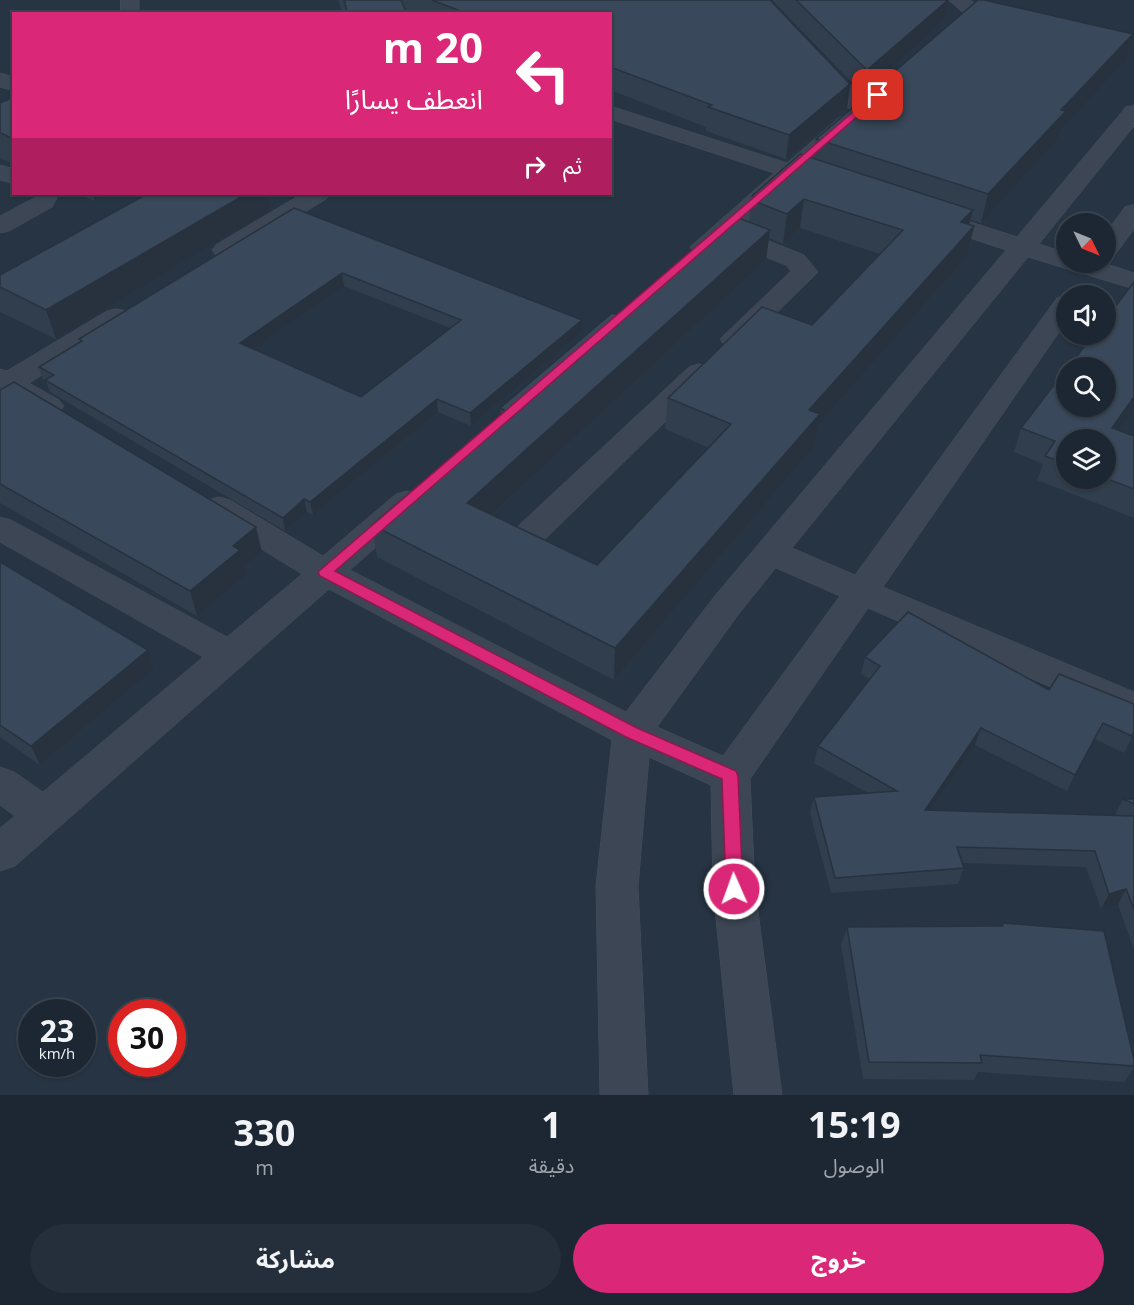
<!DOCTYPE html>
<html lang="ar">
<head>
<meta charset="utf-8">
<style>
	body { margin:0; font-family:"Open Sans","Noto Sans Arabic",sans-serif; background:#252f3b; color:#f1f3f6; direction:rtl; height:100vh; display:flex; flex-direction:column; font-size:22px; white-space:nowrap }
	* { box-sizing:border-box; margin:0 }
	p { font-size:20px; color:#a0a5ac }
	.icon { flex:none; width:33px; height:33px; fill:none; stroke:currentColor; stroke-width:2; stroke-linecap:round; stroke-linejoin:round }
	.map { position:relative; height:1095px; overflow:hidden; direction:ltr }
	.drawer { display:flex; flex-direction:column; background:#1d2733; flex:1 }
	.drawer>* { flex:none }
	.banner { position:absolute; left:12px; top:12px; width:600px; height:183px; border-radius:0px; box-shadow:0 2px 4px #0004,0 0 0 2px #3b444e; direction:rtl; background:#db2777; color:#fff; overflow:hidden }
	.needle { width:39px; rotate:133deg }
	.buttons { position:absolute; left:1056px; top:213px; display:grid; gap:12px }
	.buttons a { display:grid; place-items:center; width:60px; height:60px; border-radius:50%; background:#1d2733; box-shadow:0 2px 4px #0004,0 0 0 2px #3b444e; font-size:30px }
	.speed { position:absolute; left:18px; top:999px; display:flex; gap:12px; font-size:30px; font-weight:700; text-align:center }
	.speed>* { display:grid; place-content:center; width:78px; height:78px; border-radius:50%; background:#1d2733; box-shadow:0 2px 4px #0004,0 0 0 2px #3b444e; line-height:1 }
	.speed small { font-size:15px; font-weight:400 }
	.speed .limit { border:9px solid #d22; background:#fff; color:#111 }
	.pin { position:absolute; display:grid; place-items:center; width:51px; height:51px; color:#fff; margin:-26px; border-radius:12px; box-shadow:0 3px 9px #0006 }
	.me { position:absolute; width:66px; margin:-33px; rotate:358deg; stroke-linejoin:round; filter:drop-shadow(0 0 4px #0008) }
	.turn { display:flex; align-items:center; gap:21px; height:126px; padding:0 30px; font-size:27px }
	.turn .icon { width:78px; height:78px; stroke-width:2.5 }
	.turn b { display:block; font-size:42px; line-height:51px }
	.then { display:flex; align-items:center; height:57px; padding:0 30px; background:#0003; gap:12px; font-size:22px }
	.eta { display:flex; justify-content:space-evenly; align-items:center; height:102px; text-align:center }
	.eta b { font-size:36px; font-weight:700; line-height:42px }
	.action { display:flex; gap:12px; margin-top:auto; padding:12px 30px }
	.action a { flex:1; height:69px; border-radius:36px; background:#db2777; color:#fff; font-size:24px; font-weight:700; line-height:69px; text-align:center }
	.action a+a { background:#252f3b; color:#f1f3f6 }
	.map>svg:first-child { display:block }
</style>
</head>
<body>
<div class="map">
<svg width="1134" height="1095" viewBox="0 0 1134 1095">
	<rect width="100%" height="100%" fill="#273444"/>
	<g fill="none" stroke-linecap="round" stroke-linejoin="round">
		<g stroke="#454f5d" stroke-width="1">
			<g id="minor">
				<rect x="121" y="0" width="18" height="14"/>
				<path d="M750 0H769L870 104 873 109 870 114 862 115 854 114Z"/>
				<path d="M949 0H970L979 6 1019 16 1022 20 1019 24 1012 26 965 14Z"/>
				<path d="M0 73 14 77V91L0 87Z"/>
				<path d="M610 106 787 163 840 117 848 115 856 117 859 122 807 169 816 172 820 177 816 182 808 184 794 180 739 229 804 255 818 272 744 345 734 347 724 345 720 339 791 271 786 265 725 241C715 250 709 256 694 252L690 247 774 173 610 119Z"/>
				<path d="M1134 106V126L1039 244 1066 253V262H1101L1134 273V289L1028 257 792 548 855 575 1057 298 1066 296V322L883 587 1134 692V723L868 608 750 779 755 889 782 1095H734L713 889 711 785 649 757 638 886 648 1095H600L596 886 612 740 329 589 15 866 0 871V828L15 816 0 805V767L14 772 43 792 203 657 0 542V517L11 520 227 637 302 574 208 516 203 508 208 500 219 497 230 500 323 556 396 494 407 491 418 494 423 502 418 510 350 570 626 712 714 597 1006 250 922 222 919 217 922 212 931 210 940 212 1017 237 1126 107ZM776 568 840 596 723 756 657 727 738 615Z"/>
				<path d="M0 165 14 169V184L0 180Z"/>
				<path d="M35 194H59L52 207 9 231 0 233V216L34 198Z"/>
				<path d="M302 194H330L326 199 234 255 225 258 216 255 212 250 216 245Z"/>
				<path d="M1134 205V229L1115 255 1106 257V233L1125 207Z"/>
				<path d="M117 309 127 311 130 317 127 323 29 383 59 400 64 406 59 412C40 417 25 404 8 395L0 397V369L7 371 107 311Z"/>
				<path d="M699 364 709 367 713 373 709 379 540 544 528 547 516 544 512 536 516 528 689 367Z"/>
			</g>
		</g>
		<use href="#minor" fill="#3c4654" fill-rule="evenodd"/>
	</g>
	<g fill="#313e4d" fill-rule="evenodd">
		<path d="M338 0H770L850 84 847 108 786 159 706 131V127L610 90V14H411L406 12 407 14H343Z"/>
		<path d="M772 0H949L945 20 863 94Z"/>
		<path d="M1125 61 1061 130 1058 139 981 223 971 220 969 225 974 226 967 256 818 425 815 446 614 680 377 557 372 525 501 415 500 408 617 315 749 222 752 196 813 159 816 139ZM800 228 880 254 812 325 668 398 665 429 709 448 597 565 492 515 766 260 769 238 783 244Z"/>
		<path d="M14 97V164L0 158V103Z"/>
		<path d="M77 194H111L95 201Z"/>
		<path d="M147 194H267L270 210 56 339 0 312V275Z"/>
		<path d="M294 208 582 320V332L471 426 438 412 313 515 307 512 285 531 50 392 46 381 43 380 39 367 80 342 79 339ZM344 286 450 328 361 397 252 348Z"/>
		<path d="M1134 282V408L1118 431 1134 436V518L1037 480 1043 464 1014 452 1021 428ZM1066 440 1106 478H1066Z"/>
		<path d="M0 390 262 552 244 567 246 575 197 616 0 503Z"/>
		<path d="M0 562 148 650 154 669 40 765 0 737Z"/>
		<path d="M865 657 1134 704V733L1124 753 1095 739 1067 791 975 745 931 810 1115 815 1123 799H1134V950L1118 905 1101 909 1086 867 963 863 964 868 958 884 831 893 810 813 814 797 868 793 814 763 818 746 870 679 861 674Z"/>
		<path d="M1002 923 1134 1060V1068L1124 1082 978 1072 974 1080 863 1079 841 945 847 927H1001Z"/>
	</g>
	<g fill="#28323f">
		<path d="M948 0H949L945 20 863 94 867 70Z"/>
		<path d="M1133 34 1125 61 1061 130 1058 139 981 223 988 194 1061 110Z"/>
		<path d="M850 84 847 108 786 159 789 135Z"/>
		<path d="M93 194H111L95 201Z"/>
		<path d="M246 194H267L270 210 56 339 46 310Z"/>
		<path d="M804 199 800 228 783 244 787 214Z"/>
		<path d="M973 210 967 234 974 226 967 256 818 425 815 446 614 680 615 648 961 222Z"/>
		<path d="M770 230 766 260 470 535 467 503Z"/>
		<path d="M342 273 344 286 242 356 240 343Z"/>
		<path d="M582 320V332L471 426 470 413Z"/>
		<path d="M1134 397V408L1106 449 1112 428Z"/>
		<path d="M437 399 438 412 313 515 310 502Z"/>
		<path d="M304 499 307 512 285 531 283 518Z"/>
		<path d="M256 527 262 552 244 567 246 575 197 616 190 591 233 546Z"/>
		<path d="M148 650 154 669 40 765 31 746Z"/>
		<path d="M1103 723 1095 739 1067 791 1075 775Z"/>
		<path d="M981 728 975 745 920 826 925 810Z"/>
		<path d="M1126 889 1118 905 1101 909 1109 894Z"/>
	</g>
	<g fill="#39485a" stroke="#28323f" stroke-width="1.5" fill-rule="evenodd">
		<path d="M344 0H401L407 14H348Z"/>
		<path d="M432 0H770L850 84 789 135 708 107 712 105 610 67V14H468Z"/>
		<path d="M796 0H948L867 70Z"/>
		<path d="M978 0H984L1133 34 1061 110 1066 111 988 194 816 139Z"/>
		<path d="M14 97V139L0 133V103Z"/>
		<path d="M800 154 973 210 961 222 974 226 809 410 820 414 615 648 372 525 506 411 500 408 612 313 617 315 733 216 770 230 467 503 597 565 731 424 668 398 762 307 812 325 903 230 804 199 787 214 751 200 755 197 752 196Z"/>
		<path d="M147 194H246L46 310 0 287V275Z"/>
		<path d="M294 208 582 320 470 413 437 399 310 502 304 499 283 518 45 380 54 375 39 367 82 341 79 339ZM342 273 461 320 361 397 240 343Z"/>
		<path d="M1134 282V397L1112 428 1134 436V489L1105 478 1106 440H1066V464L1045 456 1055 441 1021 428 1066 369V406H1106V368H1068L1094 334H1106V319Z"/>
		<path d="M14 382 256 527 233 546 240 550 190 591 0 484V390Z"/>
		<path d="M0 562 148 650 31 746 0 725Z"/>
		<path d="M908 612 1049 690 1059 674 1134 704V732L1132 736 1103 723 1075 775 981 728 925 810 1134 816V909L1126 889 1109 894 1095 851 957 847 964 868 835 878 814 797 897 791 818 746 880 666 865 657Z"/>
		<path d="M1123 799H1134V804Z"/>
		<path d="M1002 923 1104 931 1134 1060V1066L980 1055 982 1063 869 1062 847 927 1003 926Z"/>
	</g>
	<path fill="#db2777" stroke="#8e194d" stroke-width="1.5" d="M875 93 882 95 335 571 637 728 736 771 738 776 743 889 740 894 734 896 728 894 726 889 722 779 626 737 320 576 318 572Z"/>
</svg>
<div class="buttons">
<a><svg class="needle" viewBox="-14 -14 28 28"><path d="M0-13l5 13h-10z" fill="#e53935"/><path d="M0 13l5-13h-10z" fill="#a0a5ac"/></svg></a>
<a><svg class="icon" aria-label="sound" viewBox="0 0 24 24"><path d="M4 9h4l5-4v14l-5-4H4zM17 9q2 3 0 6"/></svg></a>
<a><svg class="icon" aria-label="search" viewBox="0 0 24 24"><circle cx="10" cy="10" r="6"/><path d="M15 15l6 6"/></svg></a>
<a><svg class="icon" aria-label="layers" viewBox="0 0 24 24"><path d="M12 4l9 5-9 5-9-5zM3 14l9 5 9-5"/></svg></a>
</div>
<div class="speed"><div>23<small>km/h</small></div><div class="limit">30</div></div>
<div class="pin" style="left:878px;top:95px;background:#d93025"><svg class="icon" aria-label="arrive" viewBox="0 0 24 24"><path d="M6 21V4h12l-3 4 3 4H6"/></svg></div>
<svg class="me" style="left:734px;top:889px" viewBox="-20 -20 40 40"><circle r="17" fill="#db2777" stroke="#fff" stroke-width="3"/><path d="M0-11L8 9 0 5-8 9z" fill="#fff"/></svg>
<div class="banner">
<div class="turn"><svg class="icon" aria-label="left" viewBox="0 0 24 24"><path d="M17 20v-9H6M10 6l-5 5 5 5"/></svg><div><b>20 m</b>انعطف يسارًا</div></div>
<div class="then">ثم<svg class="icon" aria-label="right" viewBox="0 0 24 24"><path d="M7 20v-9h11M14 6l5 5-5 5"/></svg></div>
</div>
</div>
<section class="drawer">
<div class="eta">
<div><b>15:19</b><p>الوصول</p></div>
<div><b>1</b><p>دقيقة</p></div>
<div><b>330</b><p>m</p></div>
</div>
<div class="action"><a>خروج</a><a>مشاركة</a></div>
</section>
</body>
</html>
